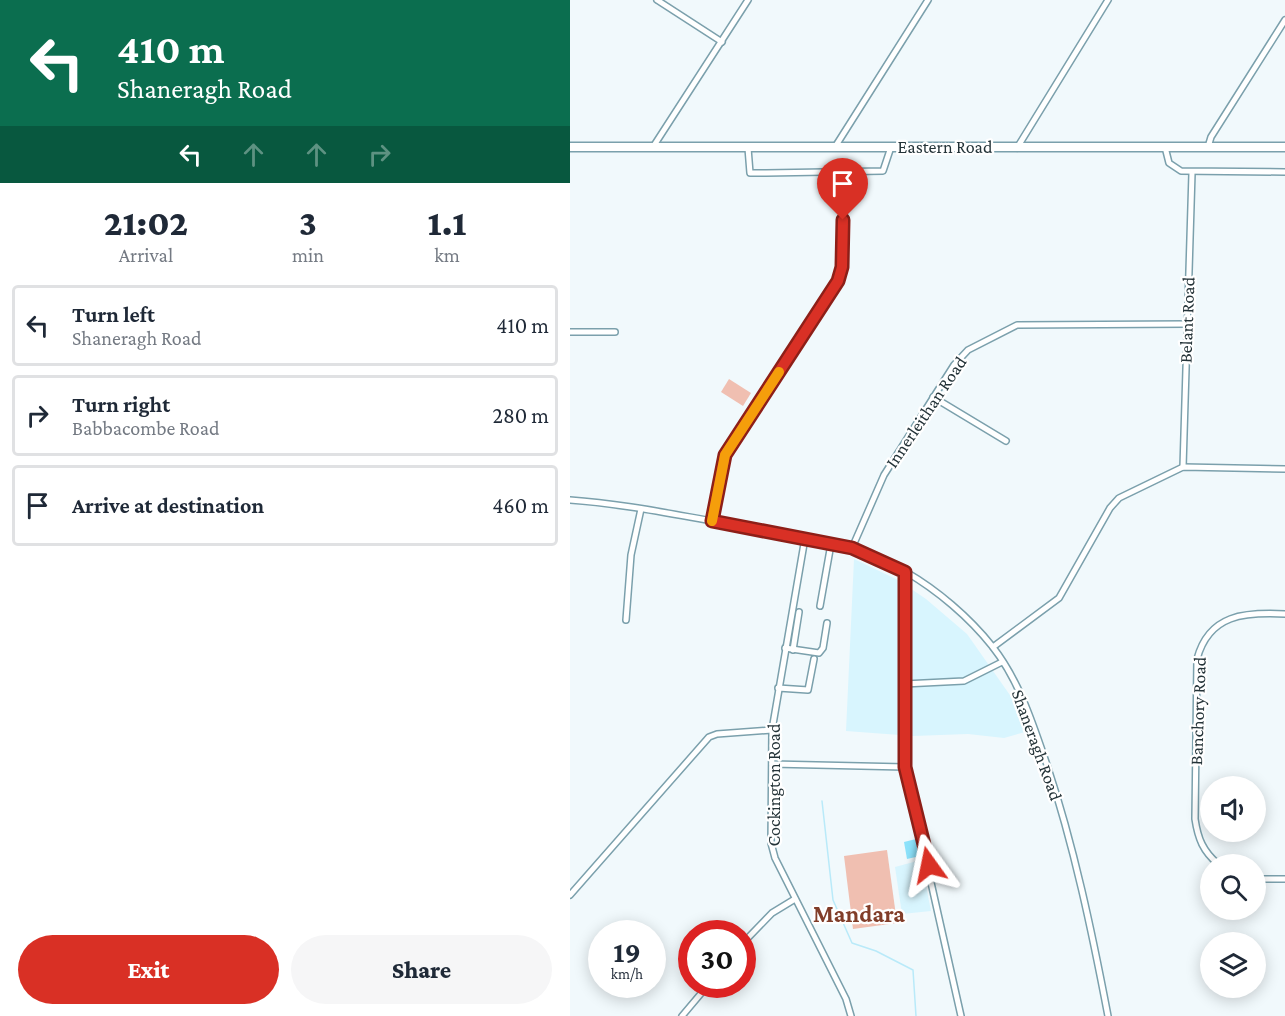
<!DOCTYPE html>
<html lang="en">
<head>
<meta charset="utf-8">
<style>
	body { margin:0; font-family:"Crimson Pro",serif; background:#f6f6f7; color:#1f2937; height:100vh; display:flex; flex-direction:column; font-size:22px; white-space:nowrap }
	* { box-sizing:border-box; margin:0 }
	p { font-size:20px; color:#747a83 }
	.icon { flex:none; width:33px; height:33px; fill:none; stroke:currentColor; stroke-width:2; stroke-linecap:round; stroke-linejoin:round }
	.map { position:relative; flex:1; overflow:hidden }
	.side { display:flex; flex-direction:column; background:#fff; width:570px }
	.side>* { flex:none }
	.top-card { background:#0b6e4f; color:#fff; overflow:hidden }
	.tools { position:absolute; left:630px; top:776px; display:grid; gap:12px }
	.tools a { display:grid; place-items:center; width:66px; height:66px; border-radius:50%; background:#fff; box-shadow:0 3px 15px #0003; font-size:30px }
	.speed { position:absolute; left:18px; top:920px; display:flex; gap:12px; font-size:30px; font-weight:700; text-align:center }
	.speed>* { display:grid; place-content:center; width:78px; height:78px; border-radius:50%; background:#fff; box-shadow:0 3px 15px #0003; line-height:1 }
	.speed small { font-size:15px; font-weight:400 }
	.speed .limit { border:9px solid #d22; background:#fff; color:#111 }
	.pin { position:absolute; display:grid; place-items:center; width:51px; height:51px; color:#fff; margin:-62px -26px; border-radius:50% 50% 50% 0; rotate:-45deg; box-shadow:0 0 6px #0007 }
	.pin .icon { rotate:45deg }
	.me { position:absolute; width:66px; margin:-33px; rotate:348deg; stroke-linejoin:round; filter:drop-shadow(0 0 4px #0008) }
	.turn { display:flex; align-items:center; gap:21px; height:126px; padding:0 18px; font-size:27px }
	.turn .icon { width:78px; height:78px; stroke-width:2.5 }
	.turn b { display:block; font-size:42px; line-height:51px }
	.lanes { display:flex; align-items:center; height:57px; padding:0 18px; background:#0003; justify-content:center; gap:30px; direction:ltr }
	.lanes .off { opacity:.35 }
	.eta { display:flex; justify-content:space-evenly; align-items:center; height:102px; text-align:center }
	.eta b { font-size:36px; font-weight:800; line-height:42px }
	.primary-button { display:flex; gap:12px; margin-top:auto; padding:12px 18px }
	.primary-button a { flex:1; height:69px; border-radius:36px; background:#d93025; color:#fff; font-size:24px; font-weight:800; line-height:69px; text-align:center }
	.primary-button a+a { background:#f6f6f7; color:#1f2937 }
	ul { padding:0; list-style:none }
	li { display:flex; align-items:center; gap:18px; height:81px; margin:0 12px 9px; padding:0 6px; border:3px solid #e0e1e3; border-radius:6px }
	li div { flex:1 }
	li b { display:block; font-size:22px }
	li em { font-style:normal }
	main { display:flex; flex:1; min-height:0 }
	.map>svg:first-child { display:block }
</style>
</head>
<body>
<main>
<section class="side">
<div class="top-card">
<div class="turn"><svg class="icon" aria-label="left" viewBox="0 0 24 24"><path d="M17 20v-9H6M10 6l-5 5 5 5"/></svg><div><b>410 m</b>Shaneragh Road</div></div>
<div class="lanes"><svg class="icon" aria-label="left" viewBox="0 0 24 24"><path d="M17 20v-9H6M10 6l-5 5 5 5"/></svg><svg class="icon off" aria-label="ahead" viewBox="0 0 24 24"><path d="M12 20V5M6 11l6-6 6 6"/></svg><svg class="icon off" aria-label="ahead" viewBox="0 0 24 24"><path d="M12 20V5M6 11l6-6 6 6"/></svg><svg class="icon off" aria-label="right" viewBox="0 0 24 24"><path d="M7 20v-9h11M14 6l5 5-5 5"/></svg></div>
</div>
<div class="eta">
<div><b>21:02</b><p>Arrival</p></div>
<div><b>3</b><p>min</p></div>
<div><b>1.1</b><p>km</p></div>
</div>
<ul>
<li><svg class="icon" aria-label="left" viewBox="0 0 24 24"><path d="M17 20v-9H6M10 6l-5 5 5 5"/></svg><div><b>Turn left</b><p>Shaneragh Road</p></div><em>410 m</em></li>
<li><svg class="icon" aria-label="right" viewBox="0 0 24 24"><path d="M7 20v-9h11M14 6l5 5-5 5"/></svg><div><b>Turn right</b><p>Babbacombe Road</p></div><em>280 m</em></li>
<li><svg class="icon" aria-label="arrive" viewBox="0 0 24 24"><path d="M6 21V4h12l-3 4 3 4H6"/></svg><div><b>Arrive at destination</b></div><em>460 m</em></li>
</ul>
<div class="primary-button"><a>Exit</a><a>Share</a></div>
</section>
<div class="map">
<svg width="715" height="1016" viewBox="0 0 715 1016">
	<rect width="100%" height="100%" fill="#f1f9fc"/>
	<g fill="#d8f5fe">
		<path d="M284 559 328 580 356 599 397 634 442 698 455 732 434 738 398 734 343 736 276 731Z"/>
		<path d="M351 860 361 911 332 914 325 867Z"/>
	</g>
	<g fill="#f0bfb1">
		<path d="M159 379 181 393 173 406 151 392Z"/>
		<path d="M317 850 327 923 283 929 274 856Z"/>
	</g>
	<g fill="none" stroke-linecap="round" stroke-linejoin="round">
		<path stroke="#b9eaf9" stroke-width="1.5" d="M252 801 263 900 282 943 306 951 343 970 346 1016"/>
	</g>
	<path fill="#8ce2fb" d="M346 839 350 856 337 859 334 842Z"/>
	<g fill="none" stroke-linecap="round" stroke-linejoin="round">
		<g stroke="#7ba0ac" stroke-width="8">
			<g id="street">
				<path d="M87 0 152 42"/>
				<path d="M83 147 178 0"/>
				<path d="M265 147 358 0"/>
				<path d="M595 147 599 163 611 171 715 172"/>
				<path d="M638 147 641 137 715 20"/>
				<path d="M178 148 180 173H196L313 171 321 147"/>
				<path d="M447 148 538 0"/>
				<path d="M0 332H45"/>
				<path d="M363 397 436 441"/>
				<path d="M613 467 622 173"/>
				<path d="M0 500C56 504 111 516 166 525 224 536 284 543 336 572 367 590 399 617 422 646 449 680 463 724 477 765 504 846 522 932 538 1016"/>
				<path d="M142 521 155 455 268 281 272 267 275 172"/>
				<path d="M235 538 202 730 201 843 205 858 276 999 281 1016"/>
				<path d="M282 548 314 475 384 365 398 350 447 325 617 324"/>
				<path d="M335 572V767L391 1016"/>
				<path d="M250 606 261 544"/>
				<path d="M56 620 61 555 71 509"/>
				<path d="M423 647 489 598 540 508 549 498 613 467 715 469"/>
				<path d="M215 648 249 653 253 648 257 623"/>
				<path d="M223 650 229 612"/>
				<path d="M334 684 394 681 432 662"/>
				<path d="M208 688 238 690 244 659"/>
				<path d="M202 764 335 767"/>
				<path d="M648 864C633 851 628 839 625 819L627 659C639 614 675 612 715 614"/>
				<path d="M686 879H715"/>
				<path d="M0 895 139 737 147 734 202 730"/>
				<path d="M172 944 202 913 225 899"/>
				<path d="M112 1016 139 984"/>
			</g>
		</g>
		<g stroke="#7ba0ac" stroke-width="11">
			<path id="primary" d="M0 147H715"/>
		</g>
		<use href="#street" stroke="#fff" stroke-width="5"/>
		<use href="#primary" stroke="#fff" stroke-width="8"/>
	</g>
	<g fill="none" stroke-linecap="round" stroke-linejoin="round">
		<g stroke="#8d1f18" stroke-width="15">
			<path id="route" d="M273 220 272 267 268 281 155 455 142 521 282 548 335 572V767L359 865"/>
		</g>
		<use href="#route" stroke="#d93025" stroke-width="10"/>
		<path stroke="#f59e0b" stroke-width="10" d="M142 521 155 455 209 372"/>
	</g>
	<g text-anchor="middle" stroke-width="4.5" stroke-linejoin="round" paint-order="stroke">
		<g font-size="18" fill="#243338" stroke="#fff">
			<text x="375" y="153">Eastern Road</text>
			<text transform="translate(617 320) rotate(-88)" y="6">Belant Road</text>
			<text transform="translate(356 412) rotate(-56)" y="6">Innerleithan Road</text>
			<text transform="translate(628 711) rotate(-88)" y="6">Banchory Road</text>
			<text transform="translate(467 745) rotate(70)" y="6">Shaneragh Road</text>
			<text transform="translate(204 785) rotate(-90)" y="6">Cockington Road</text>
		</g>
		<g font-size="24" font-weight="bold" fill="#813d29" stroke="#fff">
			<text x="289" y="922">Mandara</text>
		</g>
	</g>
</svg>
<div class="tools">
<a><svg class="icon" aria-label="sound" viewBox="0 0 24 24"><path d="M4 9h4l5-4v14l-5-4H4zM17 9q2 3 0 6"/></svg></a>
<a><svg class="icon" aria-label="search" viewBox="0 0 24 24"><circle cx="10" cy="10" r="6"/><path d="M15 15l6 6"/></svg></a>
<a><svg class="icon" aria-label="layers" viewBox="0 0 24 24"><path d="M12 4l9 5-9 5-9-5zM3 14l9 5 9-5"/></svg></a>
</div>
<div class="speed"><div>19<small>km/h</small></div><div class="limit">30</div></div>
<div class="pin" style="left:273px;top:220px;background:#d93025"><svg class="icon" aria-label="arrive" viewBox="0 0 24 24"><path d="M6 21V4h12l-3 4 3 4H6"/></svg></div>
<svg class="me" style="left:359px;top:865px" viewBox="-20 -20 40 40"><path d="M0-17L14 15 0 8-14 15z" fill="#d93025" stroke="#fff" stroke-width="4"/></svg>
</div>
</main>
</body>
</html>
